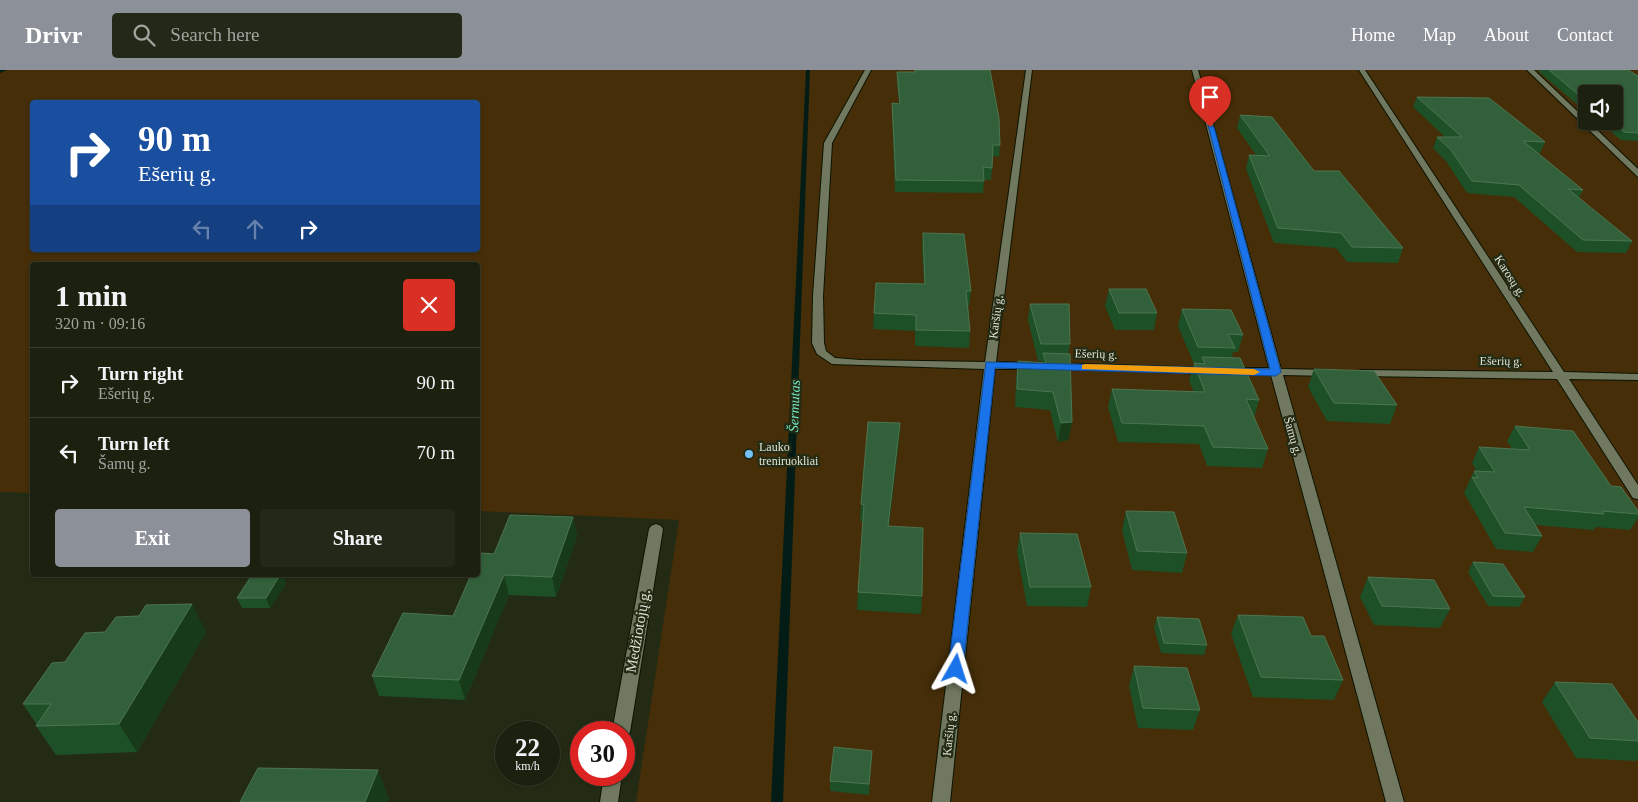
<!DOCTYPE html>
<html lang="en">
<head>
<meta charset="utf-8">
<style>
	body { margin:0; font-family:"Times New Roman",serif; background:#242818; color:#f1f3f6; height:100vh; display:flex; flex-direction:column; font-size:19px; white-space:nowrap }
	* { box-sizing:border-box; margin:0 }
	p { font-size:16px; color:#a0a39e }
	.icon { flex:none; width:28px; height:28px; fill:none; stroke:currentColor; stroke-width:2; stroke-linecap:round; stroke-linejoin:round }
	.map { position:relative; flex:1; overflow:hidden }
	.details { position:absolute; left:30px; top:192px; width:450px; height:315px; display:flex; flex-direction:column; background:#1b200f; border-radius:5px; box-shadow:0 1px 4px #0004,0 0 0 1px #393e2f }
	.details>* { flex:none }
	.hud { position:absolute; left:30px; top:30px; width:450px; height:152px; border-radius:5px; box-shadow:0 1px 4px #0004,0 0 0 1px #393e2f; background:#1a4fa0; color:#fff; overflow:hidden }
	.controls { position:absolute; left:1578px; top:15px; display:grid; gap:10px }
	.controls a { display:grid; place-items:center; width:45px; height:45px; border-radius:5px; background:#1b200f; box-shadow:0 1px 4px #0004,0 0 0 1px #393e2f; font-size:25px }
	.speed { position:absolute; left:495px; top:651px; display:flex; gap:10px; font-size:25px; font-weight:700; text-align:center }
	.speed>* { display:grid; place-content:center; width:65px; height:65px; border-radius:50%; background:#1b200f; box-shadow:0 1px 4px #0004,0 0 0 1px #393e2f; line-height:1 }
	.speed small { font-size:12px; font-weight:400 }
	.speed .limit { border:8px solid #d22; background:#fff; color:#111 }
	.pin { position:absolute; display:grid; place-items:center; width:42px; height:42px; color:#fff; margin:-51px -21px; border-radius:50% 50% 50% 0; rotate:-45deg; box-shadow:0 0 5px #0007 }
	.pin .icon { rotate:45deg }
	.me { position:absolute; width:55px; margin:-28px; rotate:6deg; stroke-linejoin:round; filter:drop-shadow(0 0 4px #0008) }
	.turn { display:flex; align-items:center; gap:18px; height:105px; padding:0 25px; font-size:22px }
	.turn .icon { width:65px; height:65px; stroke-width:2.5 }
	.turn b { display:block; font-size:35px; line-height:42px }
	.lanes { display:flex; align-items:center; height:48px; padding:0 25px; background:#0003; justify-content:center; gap:25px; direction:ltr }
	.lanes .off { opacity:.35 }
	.round { display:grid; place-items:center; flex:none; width:52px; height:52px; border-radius:5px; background:#242818 }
	.head { display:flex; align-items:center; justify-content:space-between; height:85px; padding:0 25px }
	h1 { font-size:30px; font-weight:600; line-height:38px }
	.button { display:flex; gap:10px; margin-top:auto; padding:10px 25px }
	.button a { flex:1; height:58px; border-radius:5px; background:#8c9099; color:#fff; font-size:20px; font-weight:600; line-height:58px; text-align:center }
	.button a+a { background:#242818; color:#f1f3f6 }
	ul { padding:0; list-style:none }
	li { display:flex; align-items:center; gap:15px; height:70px; padding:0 25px; border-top:1px solid #393e2f }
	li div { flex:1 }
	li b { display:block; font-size:19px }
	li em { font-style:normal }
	header { display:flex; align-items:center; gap:30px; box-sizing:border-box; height:70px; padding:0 25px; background:#8c9099; color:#fff }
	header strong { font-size:24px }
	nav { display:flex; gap:28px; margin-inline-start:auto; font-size:18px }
	.search { width:350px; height:45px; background:#242818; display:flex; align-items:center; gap:12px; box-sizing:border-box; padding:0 18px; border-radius:5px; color:#a0a39e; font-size:19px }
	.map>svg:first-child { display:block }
</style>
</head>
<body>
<header>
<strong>Drivr</strong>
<div class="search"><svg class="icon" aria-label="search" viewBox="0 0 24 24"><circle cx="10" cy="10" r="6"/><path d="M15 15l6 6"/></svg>Search here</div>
<nav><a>Home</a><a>Map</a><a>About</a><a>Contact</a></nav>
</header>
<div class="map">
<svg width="1638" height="732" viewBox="0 0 1638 732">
	<rect width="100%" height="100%" fill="#242b14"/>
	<path fill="#452e08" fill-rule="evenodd" d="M0 0H1638V732H636L679 450 478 441V195H32V423L0 422ZM1586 24H1614V51H1586ZM32 32H478V180H32Z"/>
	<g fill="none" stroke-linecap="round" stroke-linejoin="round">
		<g fill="#031d16" fill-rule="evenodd">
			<path d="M0 0H7L0 3Z"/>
			<path d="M806 0H810L783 732H771Z"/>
		</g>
		<g stroke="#0d1301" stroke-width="2">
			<g id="street">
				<path d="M865 0H871L832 73 823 226 824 273 826 281 835 288 860 290 985 292 1026 0H1032L996 292 1033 293 1039 296 1033 299H995L950 732H932L984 299 832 294 817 284 812 273 813 226 824 73Z"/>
				<path d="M1192 0H1198L1281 299 1331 300 1337 303 1331 306 1283 305 1404 732H1386L1271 305 1231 304 1225 301 1231 298H1269Z"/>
				<path d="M1359 0H1365L1564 302 1638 304V310L1569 309 1638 415V429L1633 428 1557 309 1361 306 1355 303 1361 300 1553 302Z"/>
				<path d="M1527 0H1534L1638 99V107Z"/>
				<path d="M1053 293 1208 298 1214 301 1208 304 1049 298 1047 296Z"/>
				<path d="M656 454 661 456 663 459 630 662 627 667 624 668V662H612L649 459 651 456Z"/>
				<path d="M604 705H622L618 732H600Z"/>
			</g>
		</g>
		<use href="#street" fill="#70795f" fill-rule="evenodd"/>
	</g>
	<g fill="#1d5027">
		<path d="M915 0H990L1000 75 999 87 993 86 991 110H984L983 123 895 122 892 44V33L899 34 897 12V2H915Z"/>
		<path d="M1540 0H1628L1638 6V71L1621 70 1598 51H1614L1586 24V42L1539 2Z"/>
		<path d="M1417 27 1545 72 1540 83H1537L1583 120 1579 128 1632 171 1626 183 1577 182 1514 127 1467 123 1446 91 1433 78 1437 67H1445L1413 37Z"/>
		<path d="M1240 45 1314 101 1403 178 1398 193 1347 192 1336 178 1274 173 1246 99 1249 85H1256L1237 58Z"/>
		<path d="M923 163 971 221 969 236H968L970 261 969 278 915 276V261L873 259 874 243 924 214 922 178Z"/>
		<path d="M1109 219 1157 243 1154 260H1115L1105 236Z"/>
		<path d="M1030 234 1070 274 1068 284 1072 352 1068 370 1058 372 1050 340 1015 337 1016 309 1018 291 1042 293V291H1038L1028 250Z"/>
		<path d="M1182 239 1243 265 1238 282H1233L1232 288 1259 330 1254 348 1268 379 1262 398 1207 396 1199 374 1118 372 1108 337 1112 319 1194 322 1189 311 1194 294 1178 256Z"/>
		<path d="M1314 299 1397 335 1390 354 1327 351 1308 317Z"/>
		<path d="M900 353 899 370 889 456 922 526 921 544 857 540 858 522 863 452 860 451 861 434Z"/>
		<path d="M1515 356 1611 416 1638 441V448L1630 460 1596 457 1594 460 1535 455 1542 466 1533 482 1496 479 1464 423 1474 401 1477 402 1472 393 1479 377 1512 379 1507 371Z"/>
		<path d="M1126 441 1187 483 1182 503 1132 500 1122 460Z"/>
		<path d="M573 447 577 466 556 527 509 525 465 630 379 626 372 606 453 546 494 484Z"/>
		<path d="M1020 463 1091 517 1087 537 1027 536 1017 482Z"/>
		<path d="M1473 492 1525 527 1519 537 1488 536 1468 502Z"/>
		<path d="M1368 507 1450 539 1440 558 1374 555 1360 527Z"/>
		<path d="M286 513 270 538H242L237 528Z"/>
		<path d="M1238 545 1311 566 1343 610 1334 630 1253 627 1231 564Z"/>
		<path d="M1157 547 1207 575 1204 585 1161 583 1154 557Z"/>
		<path d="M206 562 137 682 56 685 36 656 37 655 23 634 65 592Z"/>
		<path d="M1134 596 1200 640 1193 660 1138 658 1129 616Z"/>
		<path d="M1555 612 1638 652V689L1636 691 1576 688 1542 632Z"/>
		<path d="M872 681 869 725 830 721V711Z"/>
	</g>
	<g fill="#173b18">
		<path d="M1072 352 1068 370 1058 372 1061 353Z"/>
		<path d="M900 353 899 370 887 473 888 456Z"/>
		<path d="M573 447 577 466 556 527 552 507Z"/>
		<path d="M280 505H282L286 513 270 538 266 528Z"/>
		<path d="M504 505 509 525 465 630 459 610Z"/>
		<path d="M192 534 206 562 137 682 119 654Z"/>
		<path d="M378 700 389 729 388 732H365Z"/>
	</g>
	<g fill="#32603a" stroke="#4d7552">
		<path d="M915 0H990L999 48 1000 75H993L992 98 983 97 984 111 896 110 892 33 900 34 897 2H915Z"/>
		<path d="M1549 0H1628L1638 6V63L1624 62 1611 51H1614V24H1586V31Z"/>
		<path d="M1417 27 1489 28 1545 72 1523 71 1583 120 1568 119 1632 171 1583 170 1519 115 1472 111 1451 80 1437 67H1462Z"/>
		<path d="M1240 45 1272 47 1314 101H1339L1403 178 1352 177 1341 163 1278 158 1249 85 1270 86Z"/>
		<path d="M923 163 964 164 971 221H966L970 261 916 260V245L874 243 876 213 925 214Z"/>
		<path d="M1109 219H1146L1157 243H1119Z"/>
		<path d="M1030 234H1069L1070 274H1041Z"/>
		<path d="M1182 239 1231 240 1243 265 1228 264 1235 278 1198 277Z"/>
		<path d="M1043 283 1070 284 1072 352 1061 353 1053 322 1017 319 1018 291 1046 293Z"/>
		<path d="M1202 287 1240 288 1259 330 1246 329 1268 379 1213 377 1204 356 1122 353 1112 319 1205 322 1194 293 1205 294Z"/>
		<path d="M1314 299 1374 301 1397 335 1334 333Z"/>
		<path d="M868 352 900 353 888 456 923 458 922 526 858 522 864 435 861 434Z"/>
		<path d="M1515 356 1573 361 1611 416 1621 417 1638 441V444L1602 441 1604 444 1524 437 1542 466 1505 463 1472 407 1478 408 1474 401 1495 402 1479 377 1530 380Z"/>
		<path d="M1126 441 1174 442 1187 483 1137 481Z"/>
		<path d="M510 445 573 447 552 507 504 505 459 610 372 606 403 543 453 546 471 505H478V490L481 483 494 484Z"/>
		<path d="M1020 463 1077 464 1091 517H1030Z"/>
		<path d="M1473 492 1503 494 1525 527 1493 526Z"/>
		<path d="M252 505H280L266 528H237Z"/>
		<path d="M1368 507 1434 510 1450 539 1382 536Z"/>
		<path d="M192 534 119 654 36 656 51 634H23L52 593 65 592 85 563 105 562 116 547 139 546 146 535Z"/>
		<path d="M1238 545 1303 547 1311 566H1324L1343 610 1261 607Z"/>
		<path d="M1157 547 1199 549 1207 575 1164 573Z"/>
		<path d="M1134 596 1187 598 1200 640 1143 638Z"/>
		<path d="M1555 612 1612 614 1638 652V671L1590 668Z"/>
		<path d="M834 677 872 681 869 714 830 711Z"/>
		<path d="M258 698 378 700 365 732H240Z"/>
	</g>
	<path fill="#1a73e8" stroke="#114b97" d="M1208 55 1214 57 1281 302 1276 306 995 298 963 599 961 603H951L948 599 986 292 1270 299Z"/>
	<path fill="#f59e0b" d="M1085 294 1254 299 1260 302 1254 305 1082 299V295Z"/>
	<circle fill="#75c0f6" stroke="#242b14" stroke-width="2" cx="749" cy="384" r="5"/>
	<g text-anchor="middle" stroke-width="4.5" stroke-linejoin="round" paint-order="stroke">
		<g font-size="12" fill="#dfe4d6" stroke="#242b14">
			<text transform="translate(1510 206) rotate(57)" y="4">Karosų g.</text>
			<text transform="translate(996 247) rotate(-82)" y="4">Karšių g.</text>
			<text transform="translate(1096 284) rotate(2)" y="4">Ešerių g.</text>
			<text transform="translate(1501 291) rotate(1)" y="4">Ešerių g.</text>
			<text transform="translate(1293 366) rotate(74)" y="4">Šamų g.</text>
			<text transform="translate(949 664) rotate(-84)" y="4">Karšių g.</text>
		</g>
		<g font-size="12" fill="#dfe4d6" stroke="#242b14" text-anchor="start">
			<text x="759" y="381">Lauko<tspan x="759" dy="14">treniruokliai</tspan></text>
		</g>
		<g font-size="14" font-style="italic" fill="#74ebc6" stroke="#242b14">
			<text transform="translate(794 336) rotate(-88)" y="5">Šermutas</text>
		</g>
		<g font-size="15" fill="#dfe4d6" stroke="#242b14">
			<text transform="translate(638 561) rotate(-80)" y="5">Medžiotojų g.</text>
		</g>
	</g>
</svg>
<div class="controls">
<a><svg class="icon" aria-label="sound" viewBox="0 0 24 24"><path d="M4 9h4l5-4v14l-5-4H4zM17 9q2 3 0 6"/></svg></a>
</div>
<div class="speed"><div>22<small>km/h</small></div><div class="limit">30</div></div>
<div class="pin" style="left:1210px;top:57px;background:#d93025"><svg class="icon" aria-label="arrive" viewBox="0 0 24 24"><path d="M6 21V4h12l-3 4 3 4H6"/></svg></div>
<svg class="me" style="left:956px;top:599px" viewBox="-20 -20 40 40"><path d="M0-17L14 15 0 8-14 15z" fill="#1a73e8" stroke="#fff" stroke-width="4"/></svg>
<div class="hud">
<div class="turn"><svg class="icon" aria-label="right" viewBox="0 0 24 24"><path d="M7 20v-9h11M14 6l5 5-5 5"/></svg><div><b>90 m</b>Ešerių g.</div></div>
<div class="lanes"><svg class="icon off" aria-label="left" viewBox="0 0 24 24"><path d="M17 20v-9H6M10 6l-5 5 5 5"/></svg><svg class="icon off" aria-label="ahead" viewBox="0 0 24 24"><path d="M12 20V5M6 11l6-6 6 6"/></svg><svg class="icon" aria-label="right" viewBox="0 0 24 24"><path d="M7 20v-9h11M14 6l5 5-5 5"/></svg></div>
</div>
<section class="details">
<div class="head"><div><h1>1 min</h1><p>320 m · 09:16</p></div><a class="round" style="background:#d93025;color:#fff"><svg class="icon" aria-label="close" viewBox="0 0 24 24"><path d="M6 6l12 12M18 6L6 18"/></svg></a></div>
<ul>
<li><svg class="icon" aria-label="right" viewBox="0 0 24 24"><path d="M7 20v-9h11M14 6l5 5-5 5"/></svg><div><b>Turn right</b><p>Ešerių g.</p></div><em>90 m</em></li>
<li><svg class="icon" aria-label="left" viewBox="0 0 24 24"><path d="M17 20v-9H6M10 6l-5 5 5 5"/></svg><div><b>Turn left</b><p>Šamų g.</p></div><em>70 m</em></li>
</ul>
<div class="button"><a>Exit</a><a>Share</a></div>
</section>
</div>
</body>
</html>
